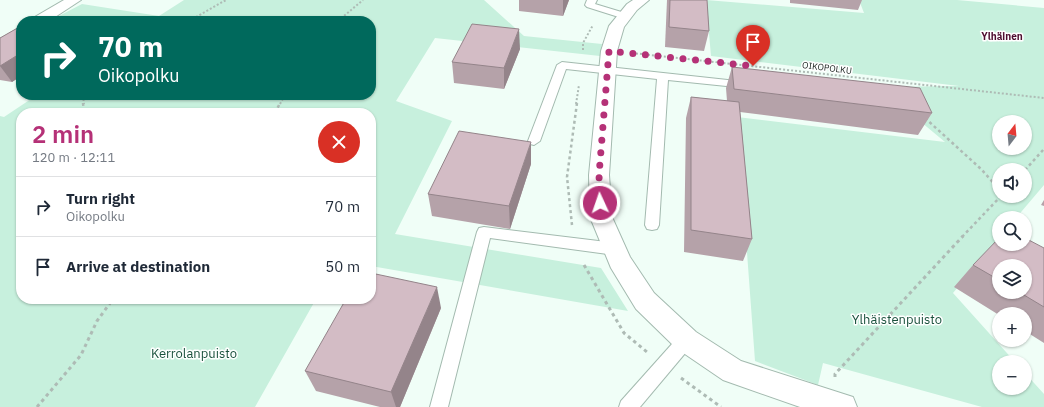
<!DOCTYPE html>
<html lang="en">
<head>
<meta charset="utf-8">
<style>
	body { margin:0; font-family:"IBM Plex Sans",sans-serif; background:#f2f2f3; color:#1f2937; height:100vh; display:flex; flex-direction:column; font-size:15px; white-space:nowrap }
	* { box-sizing:border-box; margin:0 }
	p { font-size:13px; color:#747a83 }
	.icon { flex:none; width:22px; height:22px; fill:none; stroke:currentColor; stroke-width:2; stroke-linecap:round; stroke-linejoin:round }
	.map { position:relative; flex:1; overflow:hidden }
	.sheet { position:absolute; left:16px; top:108px; width:360px; height:196px; display:flex; flex-direction:column; background:#fff; border-radius:16px; box-shadow:0 1px 3px #0004 }
	.sheet>* { flex:none }
	.banner { position:absolute; left:16px; top:16px; width:360px; height:84px; border-radius:16px; box-shadow:0 1px 3px #0004; background:#00695c; color:#fff; overflow:hidden }
	.needle { width:26px; rotate:16deg }
	.tools { position:absolute; left:992px; top:115px; display:grid; gap:8px }
	.tools a { display:grid; place-items:center; width:40px; height:40px; border-radius:50%; background:#fff; box-shadow:0 1px 3px #0004; font-size:20px }
	.pin { position:absolute; display:grid; place-items:center; width:34px; height:34px; color:#fff; margin:-41px -17px; border-radius:50% 50% 50% 0; rotate:-45deg; box-shadow:0 0 4px #0007 }
	.pin .icon { rotate:45deg }
	.me { position:absolute; width:44px; margin:-22px; rotate:357deg; stroke-linejoin:round; filter:drop-shadow(0 0 3px #0008) }
	.turn { display:flex; align-items:center; gap:14px; height:84px; padding:0 16px; font-size:18px }
	.turn .icon { width:52px; height:52px; stroke-width:2.5 }
	.turn b { display:block; font-size:28px; line-height:34px }
	.round { display:grid; place-items:center; flex:none; width:42px; height:42px; border-radius:21px; background:#f2f2f3 }
	.head { display:flex; align-items:center; justify-content:space-between; height:68px; padding:0 16px }
	h1 { font-size:24px; font-weight:600; line-height:30px; color:#b53177 }
	ul { padding:0; list-style:none }
	li { display:flex; align-items:center; gap:12px; height:60px; padding:0 16px; border-top:1px solid #e0e1e3 }
	li div { flex:1 }
	li b { display:block; font-size:15px }
	li em { font-style:normal }
	.map>svg:first-child { display:block }
</style>
</head>
<body>
<div class="map">
<svg width="1044" height="407" viewBox="0 0 1044 407">
	<rect width="100%" height="100%" fill="#f0fef7"/>
	<g fill="#c7f0dd" fill-rule="evenodd">
		<path d="M184 0H484L524 36 602 44 600 56 435 38 396 101 452 121 395 234 601 268 628 311 371 266V113H21V299H316L255 407H0V116L4 117 37 95H371V21H78L57 17 82 4 159 16Z"/>
		<path d="M706 0 864 13 859 0H957L1044 8V185L1016 218H999V238L953 293 1015 362H999V388H1025V373L1044 394V407H982L823 363 818 385 755 361 737 117 945 142 879 87 959 86 711 56ZM999 122H1025V148H999ZM999 170H1025V196H999Z"/>
	</g>
	<g fill="none" stroke-linecap="round" stroke-linejoin="round">
		<g stroke="#a3baaf" stroke-width="2">
			<g id="service">
				<path d="M587 0H597L595 4 628 14 630 16 625 19 587 7 585 5Z"/>
				<path d="M562 62 746 82 752 85 746 88 668 80 659 225 657 229 652 230 647 229 645 225 657 79 566 69 540 141 534 145 530 144 528 141 557 65Z"/>
				<path d="M484 227 615 243 620 245 623 249 620 253 615 255 490 238 448 407H430L477 232 479 228Z"/>
				<path d="M686 332 692 335 695 340 692 345 640 407H619L621 401 680 335Z"/>
			</g>
		</g>
		<g stroke="#a3baaf" stroke-width="2">
			<g id="minor">
				<path d="M64 0H81L49 21H30L33 18Z"/>
				<path d="M633 0H649L637 10 624 27 617 51 609 175 612 217 630 257 654 293 696 332 741 361 853 397 857 407H800L723 380 676 348 636 309 611 268 590 217 589 175 601 51 609 26 627 4Z"/>
			</g>
		</g>
		<g stroke="#aebbb5" stroke-width="2" stroke-dasharray="2 2" stroke-linecap="butt">
			<path d="M189 21 226 0"/>
			<path d="M338 21 363 0"/>
			<path d="M583 50V43L593 25"/>
			<path d="M632 53 1044 98"/>
			<path d="M83 95 84 104"/>
			<path d="M280 104 285 95"/>
			<path d="M576 104 579 85"/>
		</g>
		<g stroke="#aebbb5" stroke-width="2.5" stroke-dasharray="3 3" stroke-linecap="butt">
			<path d="M83 103 84 113"/>
			<path d="M275 113 280 103"/>
			<path d="M925 118 981 169 999 189"/>
			<path d="M1025 170 1044 149"/>
			<path d="M572 225 567 177 577 103"/>
			<path d="M962 237 1001 196"/>
		</g>
		<g stroke="#aebbb5" stroke-width="3" stroke-dasharray="3.5 3.5" stroke-linecap="butt">
			<path d="M584 265 624 333 647 352"/>
			<path d="M835 377V374L963 236"/>
			<path d="M681 378 721 407"/>
			<path d="M37 407 81 355 97 321 113 299"/>
		</g>
		<use href="#service" fill="#fff" fill-rule="evenodd"/>
		<use href="#minor" fill="#fff" fill-rule="evenodd"/>
	</g>
	<g fill="#b5a2a9" fill-rule="evenodd">
		<path d="M519 0H569L563 16 519 11Z"/>
		<path d="M667 0H707L709 31 704 51 665 47Z"/>
		<path d="M790 0H862L858 10 790 3Z"/>
		<path d="M21 26V76L12 82 0 80V38Z"/>
		<path d="M520 49 504 89 454 83 452 62Z"/>
		<path d="M732 67 932 113 918 135 740 112 752 239 743 261 684 252 686 118 691 97 727 101 726 88Z"/>
		<path d="M531 164 510 229 432 216 428 194Z"/>
		<path d="M1044 200V206L1041 205Z"/>
		<path d="M1044 248V343L1025 331V314H999V315L954 287 973 265ZM999 266 1025 292H999Z"/>
		<path d="M441 308 400 407H380L316 391 305 371Z"/>
	</g>
	<g fill="#94848a">
		<path d="M563 0H569L563 16Z"/>
		<path d="M519 29 520 49 504 89V68Z"/>
		<path d="M21 53V76L12 82 0 66Z"/>
		<path d="M531 142V164L510 229 509 206Z"/>
		<path d="M437 287 441 308 400 407H396L391 392Z"/>
	</g>
	<g fill="#d3bcc5" stroke="#94848a">
		<path d="M670 0H707L709 31 669 27Z"/>
		<path d="M472 24 519 29 504 68 452 62Z"/>
		<path d="M21 26V53L0 66V38Z"/>
		<path d="M732 67 920 88 932 113 734 89Z"/>
		<path d="M691 97 739 102 752 239 691 230Z"/>
		<path d="M459 131 531 142 509 206 428 194Z"/>
		<path d="M999 238V244H1025V238L1044 248V307L1019 292H1025V266H999V280L973 265Z"/>
		<path d="M371 273 437 287 391 392 305 371 346 299H371Z"/>
	</g>
	<g fill="none" stroke-linecap="round" stroke-linejoin="round">
		<path stroke="#b53177" stroke-width="7" stroke-dasharray="0 12.6" d="M600 203 599 175 609 51 753 66"/>
	</g>
	<g text-anchor="middle" stroke-width="3" stroke-linejoin="round" paint-order="stroke">
		<g font-size="9" fill="#161f1b" stroke="#fff">
			<text transform="translate(827 68) rotate(7)" y="3">OIKOPOLKU</text>
		</g>
		<g font-size="10" font-weight="bold" fill="#4e0e30" stroke="#fff">
			<text x="1002" y="40">Ylhäinen</text>
		</g>
		<g font-size="13" fill="#1a523d" stroke="#fff">
			<text x="897" y="324">Ylhäistenpuisto</text>
			<text x="194" y="358">Kerrolanpuisto</text>
		</g>
	</g>
</svg>
<div class="tools">
<a><svg class="needle" viewBox="-14 -14 28 28"><path d="M0-13l5 13h-10z" fill="#e53935"/><path d="M0 13l5-13h-10z" fill="#747a83"/></svg></a>
<a><svg class="icon" aria-label="sound" viewBox="0 0 24 24"><path d="M4 9h4l5-4v14l-5-4H4zM17 9q2 3 0 6"/></svg></a>
<a><svg class="icon" aria-label="search" viewBox="0 0 24 24"><circle cx="10" cy="10" r="6"/><path d="M15 15l6 6"/></svg></a>
<a><svg class="icon" aria-label="layers" viewBox="0 0 24 24"><path d="M12 4l9 5-9 5-9-5zM3 14l9 5 9-5"/></svg></a>
<a>+</a>
<a>−</a>
</div>
<div class="pin" style="left:753px;top:66px;background:#d93025"><svg class="icon" aria-label="arrive" viewBox="0 0 24 24"><path d="M6 21V4h12l-3 4 3 4H6"/></svg></div>
<svg class="me" style="left:600px;top:203px" viewBox="-20 -20 40 40"><circle r="17" fill="#b53177" stroke="#fff" stroke-width="3"/><path d="M0-11L8 9 0 5-8 9z" fill="#fff"/></svg>
<div class="banner">
<div class="turn"><svg class="icon" aria-label="right" viewBox="0 0 24 24"><path d="M7 20v-9h11M14 6l5 5-5 5"/></svg><div><b>70 m</b>Oikopolku</div></div>
</div>
<section class="sheet">
<div class="head"><div><h1>2 min</h1><p>120 m · 12:11</p></div><a class="round" style="background:#d93025;color:#fff"><svg class="icon" aria-label="close" viewBox="0 0 24 24"><path d="M6 6l12 12M18 6L6 18"/></svg></a></div>
<ul>
<li><svg class="icon" aria-label="right" viewBox="0 0 24 24"><path d="M7 20v-9h11M14 6l5 5-5 5"/></svg><div><b>Turn right</b><p>Oikopolku</p></div><em>70 m</em></li>
<li><svg class="icon" aria-label="arrive" viewBox="0 0 24 24"><path d="M6 21V4h12l-3 4 3 4H6"/></svg><div><b>Arrive at destination</b></div><em>50 m</em></li>
</ul>
</section>
</div>
</body>
</html>
